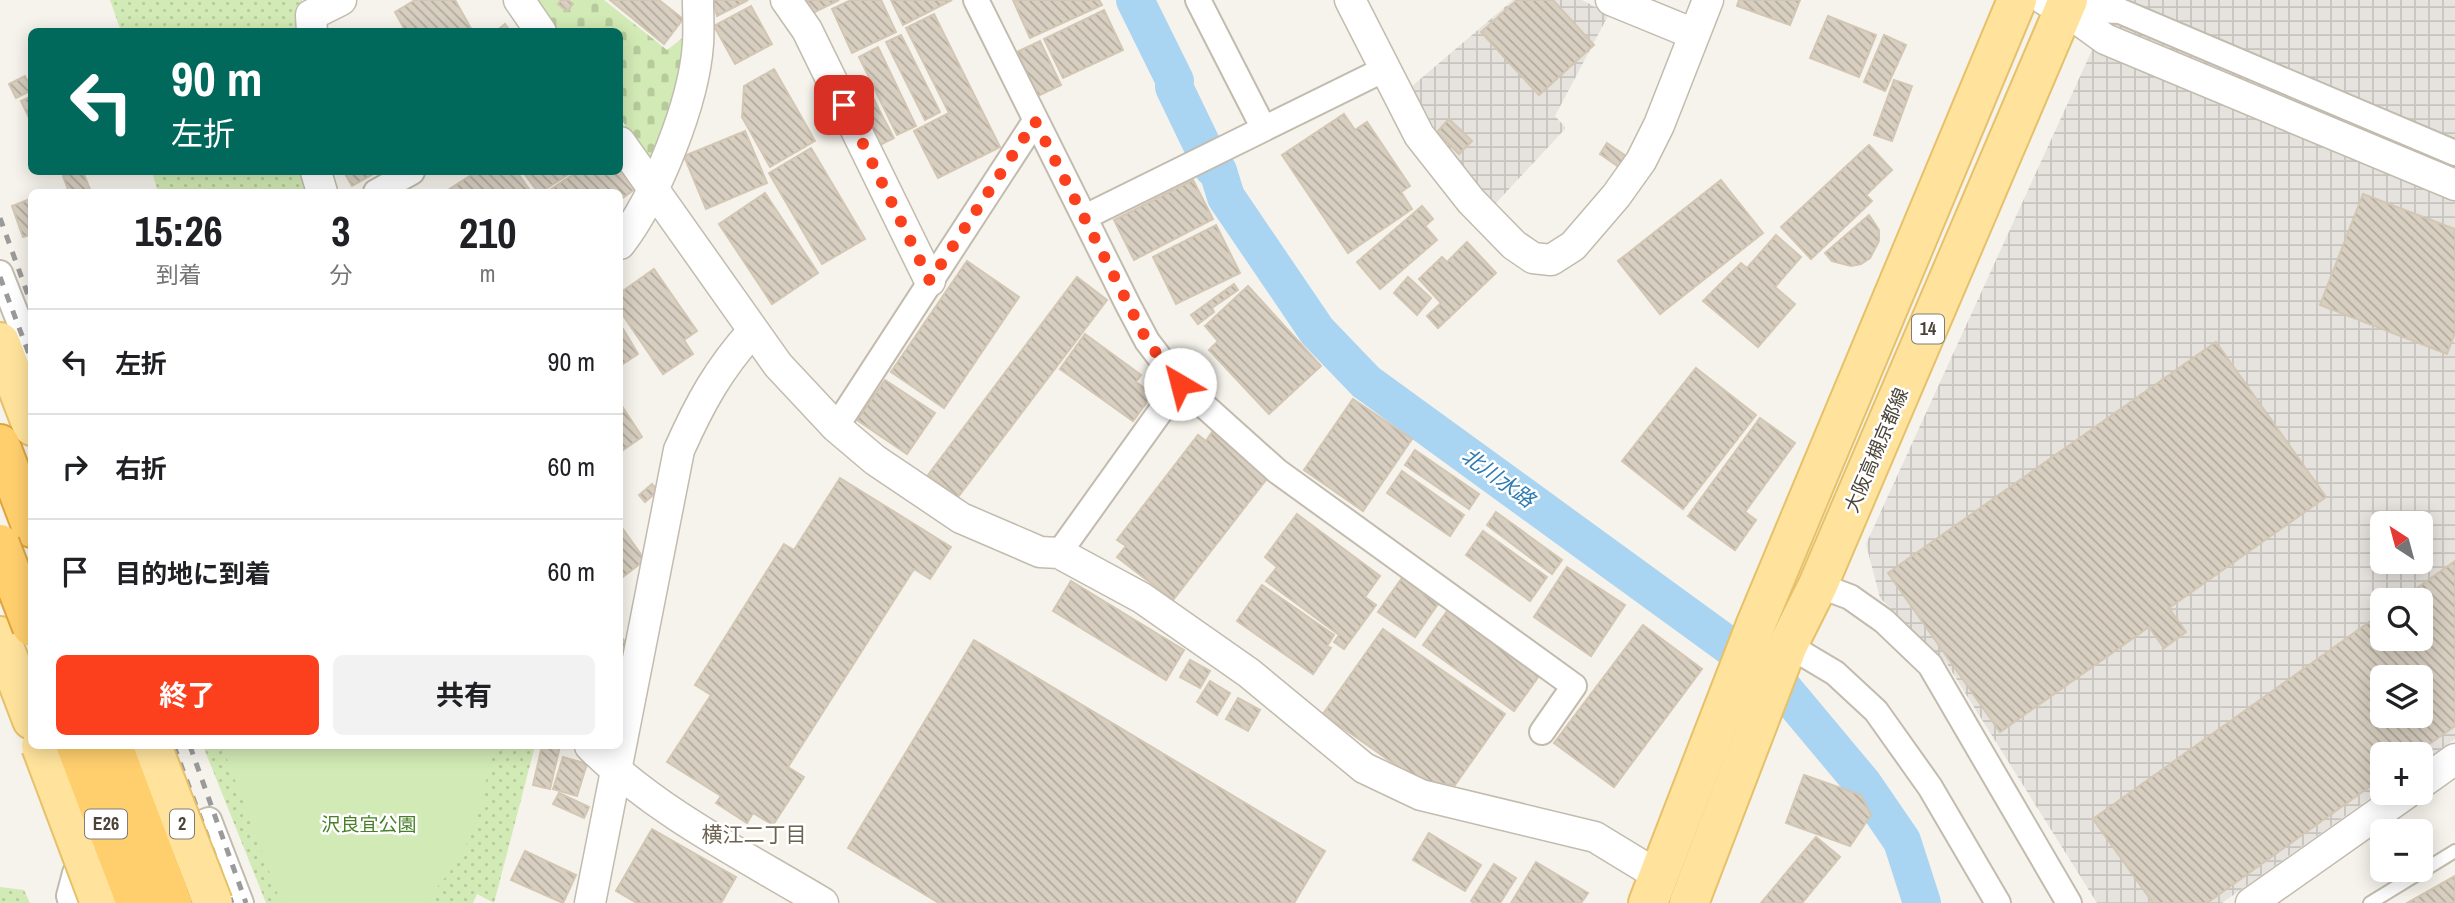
<!DOCTYPE html>
<html lang="ja">
<head>
<meta charset="utf-8">
<style>
	body { margin:0; font-family:"Archivo Narrow","Noto Sans JP",sans-serif; background:#f2f2f2; color:#202124; height:100vh; display:flex; flex-direction:column; font-size:26px; white-space:nowrap }
	* { box-sizing:border-box; margin:0 }
	p { font-size:23px; color:#757577 }
	.icon { flex:none; width:38px; height:38px; fill:none; stroke:currentColor; stroke-width:2; stroke-linecap:round; stroke-linejoin:round }
	.map { position:relative; flex:1; overflow:hidden }
	.side { position:absolute; left:28px; top:189px; width:595px; height:560px; display:flex; flex-direction:column; background:#fff; border-radius:10px; box-shadow:0 4px 18px #0003 }
	.side>* { flex:none }
	.guide { position:absolute; left:28px; top:28px; width:595px; height:147px; border-radius:10px; box-shadow:0 4px 18px #0003; background:#00695c; color:#fff; overflow:hidden }
	.needle { width:46px; rotate:324deg }
	.buttons { position:absolute; left:2370px; top:511px; display:grid; gap:14px }
	.buttons a { display:grid; place-items:center; width:63px; height:63px; border-radius:10px; background:#fff; box-shadow:0 4px 18px #0003; font-size:35px }
	.pin { position:absolute; display:grid; place-items:center; width:60px; height:60px; color:#fff; margin:-30px; border-radius:14px; box-shadow:0 4px 10px #0006 }
	.me { position:absolute; width:77px; margin:-38px; rotate:323deg; stroke-linejoin:round; filter:drop-shadow(0 0 5px #0008) }
	.turn { display:flex; align-items:center; gap:24px; height:147px; padding:0 28px; font-size:32px }
	.turn .icon { width:91px; height:91px; stroke-width:2.5 }
	.turn b { display:block; font-size:49px; line-height:60px }
	.eta { display:flex; justify-content:space-evenly; align-items:center; height:119px; text-align:center }
	.eta b { font-size:42px; font-weight:700; line-height:49px }
	.cta { display:flex; gap:14px; margin-top:auto; padding:14px 28px }
	.cta a { flex:1; height:80px; border-radius:10px; background:#fc3f1d; color:#fff; font-size:28px; font-weight:700; line-height:80px; text-align:center }
	.cta a+a { background:#f2f2f2; color:#202124 }
	ul { padding:0; list-style:none }
	li { display:flex; align-items:center; gap:21px; height:105px; padding:0 28px; border-top:2px solid #e0e0e0 }
	li div { flex:1 }
	li b { display:block; font-size:26px }
	li em { font-style:normal }
	.map>svg:first-child { display:block }
</style>
</head>
<body>
<div class="map">
<svg width="2455" height="903" viewBox="0 0 2455 903">
	<defs>
		<pattern id="industrial-grid" width="8" height="8" patternUnits="userSpaceOnUse" patternTransform="scale(1.75)"><rect width="8" height="8" fill="#e6e2dd"/><path d="M0 4h8M4 0v8" fill="none" stroke="#c7c3be"/></pattern>
		<pattern id="grass-dots" width="8" height="8" patternUnits="userSpaceOnUse" patternTransform="scale(1.75)"><rect width="8" height="8" fill="#d2eab5"/><path d="M2 2h.1M6 6h.1" fill="none" stroke="#b6ca9c" stroke-width="1.8" stroke-linecap="round"/></pattern>
		<pattern id="cemetery-stones" width="16" height="16" patternUnits="userSpaceOnUse" patternTransform="scale(1.75)"><rect width="16" height="16" fill="#d2eab5"/><path d="M2 7V4a2 2 0 0 1 4 0v3zM10 15v-3a2 2 0 0 1 4 0v3z" fill="#b6ca9c"/></pattern>
		<pattern id="building-back-hatch" width="6" height="6" patternUnits="userSpaceOnUse" patternTransform="scale(1.75)"><rect width="6" height="6" fill="#d8cfc1"/><path d="M-1 5l2 2M0 0l6 6M5-1l2 2" fill="none" stroke="#b1aa9e"/></pattern>
	</defs>
	<rect width="100%" height="100%" fill="#f6f3ec"/>
	<g fill="url(#industrial-grid)" fill-rule="evenodd">
		<path d="M1513 0H1582L1609 14 1555 116 1566 128 1495 204 1449 154 1411 87Z"/>
		<path d="M2115 0H2455V739L2420 763V754H2382V790L2222 903H2097L1947 664 1880 598 1866 544ZM2382 523H2420V562H2382ZM2382 600H2420V639H2382ZM2382 677H2420V716H2382Z"/>
	</g>
	<g fill="url(#grass-dots)">
		<path d="M110 0H302L303 31H121Z"/>
		<path d="M152 172H306L311 192H158Z"/>
		<path d="M203 746H535L494 903 477 894 473 903H266Z"/>
		<path d="M0 887 24 890 30 903H0Z"/>
	</g>
	<path fill="url(#cemetery-stones)" d="M530 0H604L667 50 685 36 679 88 658 157 647 160 620 117V32L554 31Z"/>
	<path fill="#d2eab5" d="M226 746H489C490 782 475 834 455 865 446 878 434 890 424 903H281L224 751Z"/>
	<g fill="none" stroke-linecap="round" stroke-linejoin="round">
		<path stroke="#a9d4f2" stroke-width="38" d="M1135 0 1175 81 1174 87 1213 168 1218 171 1226 197 1317 331 1366 382 1776 680 1863 784 1902 841 1922 903"/>
	</g>
	<g fill="url(#building-back-hatch)" stroke="#d3c7b4" stroke-width="2" fill-rule="evenodd">
		<path d="M415 0H455L473 32H406L395 12Z"/>
		<path d="M561 0H568L573 4 567 11 558 4Z"/>
		<path d="M610 0H659L683 19 664 44Z"/>
		<path d="M713 0H748L717 16Z"/>
		<path d="M806 0H839L813 13Z"/>
		<path d="M851 0H881L896 32 852 53 832 9Z"/>
		<path d="M891 0H952L903 25Z"/>
		<path d="M1013 0H1099L1102 5 1030 38Z"/>
		<path d="M1517 0H1553L1594 45 1539 95 1481 32Z"/>
		<path d="M1739 0H1800L1790 25 1737 6Z"/>
		<path d="M751 6 772 44 735 64 714 26Z"/>
		<path d="M1104 10 1123 50 1063 78 1044 39Z"/>
		<path d="M934 14 1000 147 938 178 914 131 949 113 906 28Z"/>
		<path d="M1828 16 1876 35 1859 77 1810 58Z"/>
		<path d="M505 24 511 32H495Z"/>
		<path d="M901 35 940 112 925 120 886 42Z"/>
		<path d="M1884 35 1906 45 1885 91 1864 82Z"/>
		<path d="M1040 41 1061 85 1038 96 1017 52Z"/>
		<path d="M878 47 916 126 897 135 859 57Z"/>
		<path d="M774 69 815 141 770 167 742 117 744 86Z"/>
		<path d="M25 76 32 90 16 98 9 84Z"/>
		<path d="M1894 80 1912 86 1892 141 1874 135Z"/>
		<path d="M32 96V124L21 101Z"/>
		<path d="M873 98 894 138 880 145 860 105Z"/>
		<path d="M1344 114 1355 130 1367 122 1410 186 1401 192 1412 209 1348 253 1282 155Z"/>
		<path d="M1449 119 1472 141 1459 154 1437 132Z"/>
		<path d="M745 131 767 183 706 209 684 156Z"/>
		<path d="M1607 143 1626 156 1619 167 1600 154Z"/>
		<path d="M1869 145 1892 170 1866 195 1872 201 1811 259 1781 227Z"/>
		<path d="M811 148 865 239 822 264 769 173Z"/>
		<path d="M620 161 636 184 635 189 620 200V192H547L577 172H620Z"/>
		<path d="M75 172H83L91 192H69L63 176Z"/>
		<path d="M344 172H374L375 173 352 186Z"/>
		<path d="M476 172H517L531 192H445Z"/>
		<path d="M523 172H572L541 192H538Z"/>
		<path d="M1193 180 1213 219 1134 260 1114 220Z"/>
		<path d="M1721 180 1763 233 1660 314 1618 261Z"/>
		<path d="M765 193 818 273 772 304 719 224Z"/>
		<path d="M2363 194 2455 229V333L2447 354 2320 305Z"/>
		<path d="M30 199 32 234 23 237 12 206Z"/>
		<path d="M1422 206 1433 219 1425 226 1437 240 1380 289 1357 262Z"/>
		<path d="M1869 215 1879 230V241L1870 258 1861 264 1851 266 1832 261 1825 253Z"/>
		<path d="M1216 225 1240 273 1176 304 1153 257Z"/>
		<path d="M1776 235 1801 257 1775 287 1795 304 1758 347 1703 301 1741 263 1747 268Z"/>
		<path d="M1467 242 1496 273 1438 328 1427 316 1441 303 1419 279 1442 257 1447 262Z"/>
		<path d="M967 261 1019 297 944 408 891 372Z"/>
		<path d="M654 269 697 331 684 340 693 354 663 374 620 311V293Z"/>
		<path d="M1077 277 1107 300 958 497 928 475Z"/>
		<path d="M1408 277 1431 298 1417 315 1394 293Z"/>
		<path d="M1234 284 1238 290 1212 308 1214 312 1198 324 1191 315Z"/>
		<path d="M1248 286 1321 366 1269 414 1209 350 1218 341 1205 326Z"/>
		<path d="M620 324 638 354 620 366Z"/>
		<path d="M1085 334 1141 375 1136 382 1153 394 1133 421 1060 369Z"/>
		<path d="M2216 342 2326 497 2169 608 2186 632 2164 648 2149 627 2000 732 1888 573Z"/>
		<path d="M1696 368 1756 415 1683 509 1622 461Z"/>
		<path d="M885 380 935 413 907 454 857 420Z"/>
		<path d="M1353 399 1412 439 1363 511 1304 470Z"/>
		<path d="M620 403 642 437 620 452Z"/>
		<path d="M1760 418 1795 443 1745 512 1756 520 1735 550 1688 516Z"/>
		<path d="M1212 432 1269 476 1173 600 1117 557 1126 546 1117 540 1198 435 1206 441Z"/>
		<path d="M1415 450 1479 494 1469 509 1405 465Z"/>
		<path d="M1402 471 1464 515 1450 536 1387 493Z"/>
		<path d="M840 478 951 547 930 579 914 569 788 767 804 777 773 825 753 813 747 823 716 803 721 796 667 762 711 695 695 685 784 544 794 550Z"/>
		<path d="M652 484 658 491 645 502 639 495Z"/>
		<path d="M1496 512 1562 560 1552 574 1487 525Z"/>
		<path d="M1297 514 1380 576 1365 597 1376 605 1344 649 1334 642 1339 635 1266 581 1277 567 1265 557Z"/>
		<path d="M620 525 645 560 620 579Z"/>
		<path d="M1483 531 1547 577 1530 601 1466 555Z"/>
		<path d="M2455 561V726L2415 754H2382V778L2207 903H2153L2093 819 2382 613V639H2420V600H2400ZM2382 677H2420V716H2382Z"/>
		<path d="M1567 567 1625 605 1591 656 1534 617Z"/>
		<path d="M1402 578 1438 604 1415 637 1378 612Z"/>
		<path d="M1071 581 1184 650 1166 680 1053 611Z"/>
		<path d="M1262 585 1334 635 1327 646 1331 648 1313 674 1237 621Z"/>
		<path d="M1450 607 1541 673 1514 711 1423 645Z"/>
		<path d="M1643 625 1702 669 1614 787 1554 743Z"/>
		<path d="M1383 629 1505 714 1455 785 1420 782 1323 714Z"/>
		<path d="M620 635 630 648 620 690Z"/>
		<path d="M974 640 1325 851 1294 903H939L848 848Z"/>
		<path d="M1190 660 1210 671 1200 688 1180 677Z"/>
		<path d="M1210 681 1230 693 1217 715 1197 702Z"/>
		<path d="M1238 698 1260 710 1248 731 1226 719Z"/>
		<path d="M542 746H560L550 789 533 785Z"/>
		<path d="M563 757 587 764 577 796 553 789Z"/>
		<path d="M1804 775 1861 795 1871 815 1850 846 1786 823Z"/>
		<path d="M559 793 589 807 584 818 553 804Z"/>
		<path d="M652 829 736 877 721 903H637L616 891Z"/>
		<path d="M1429 833 1481 865 1465 891 1413 860Z"/>
		<path d="M1816 837 1840 857 1802 903H1761Z"/>
		<path d="M525 851 576 875 563 903 511 880Z"/>
		<path d="M1536 862 1588 893 1581 903H1511Z"/>
		<path d="M1494 864 1516 878 1500 903H1474L1471 901Z"/>
		<path d="M2455 876V903H2407Z"/>
	</g>
	<g fill="none" stroke-linecap="round" stroke-linejoin="round">
		<g stroke="#c2bbae" stroke-width="16">
			<path id="service" d="M2370 903 2455 851"/>
		</g>
		<g stroke="#c2bbae" stroke-width="28">
			<g id="minor">
				<path d="M976 0 1128 305 1147 341 1180 384 1277 471 1574 686 1542 732"/>
				<path d="M1198 0 1263 127"/>
				<path d="M2064 9 2120 11 2455 153"/>
				<path d="M376 192 412 172"/>
				<path d="M1085 217 1385 69"/>
				<path d="M0 273 32 354"/>
				<path d="M836 427 1035 121"/>
				<path d="M1059 553 1180 384"/>
				<path d="M1818 585 1850 597 1884 621 1930 665 2069 903"/>
				<path d="M1788 645 1835 673 1876 711 1930 787 1998 903"/>
				<path d="M174 834 209 820 241 903"/>
				<path d="M71 903 69 896 75 873 94 866"/>
			</g>
		</g>
		<g stroke="#c2bbae" stroke-width="33">
			<g id="tertiary">
				<path d="M519 0 541 32"/>
				<path d="M786 0 807 30 930 281"/>
				<path d="M1350 0 1419 135 1471 201 1514 245 1533 258 1551 260 1573 246 1616 196 1641 161 1659 125 1708 0"/>
				<path d="M1611 0 1694 34"/>
				<path d="M2045 0 2064 9 2105 39 2455 185"/>
				<path d="M312 32 311 15 341 0"/>
				<path d="M620 142 778 365 836 427 875 460 961 518 1040 552 1059 553 1142 598 1249 673 1364 768 1421 795 1595 837 1659 876"/>
				<path d="M316 172 322 192"/>
				<path d="M620 244C656 197 694 103 698 44 699 29 698 14 698 0"/>
				<path d="M590 746C656 812 743 855 823 903"/>
				<path d="M2420 784 2455 759"/>
				<path d="M590 903 679 450C700 403 718 370 752 332"/>
				<path d="M2251 903 2407 793"/>
			</g>
		</g>
		<g stroke="#e6c16a" stroke-width="42">
			<g id="primary">
				<path d="M0 342 32 426"/>
				<path d="M0 636 32 720"/>
				<path d="M1648 903 1756 624 2017 0"/>
				<path d="M1689 903 1788 645 1818 585 2068 0"/>
			</g>
		</g>
		<g stroke="#e0a43c" stroke-width="42">
			<path id="motorway" d="M0 444 32 528"/>
		</g>
		<use href="#service" stroke="#fff" stroke-width="12"/>
		<use href="#minor" stroke="#fff" stroke-width="24"/>
		<use href="#tertiary" stroke="#fff" stroke-width="30"/>
		<use href="#primary" stroke="#ffe39c" stroke-width="38"/>
		<use href="#motorway" stroke="#ffcf6e" stroke-width="38"/>
		<g stroke="#9a9a9a" stroke-width="5" stroke-dasharray="9 9" stroke-linecap="butt">
			<path d="M0 218 32 306"/>
			<path d="M0 277 32 362"/>
			<path d="M174 746 232 903"/>
			<path d="M190 746 246 903"/>
		</g>
		<g stroke="#e6c16a" stroke-width="42" stroke-linecap="butt">
			<g id="primary-bridge">
				<path d="M41 746 100 903"/>
				<path d="M152 746 213 903"/>
			</g>
		</g>
		<g stroke="#e0a43c" stroke-width="42" stroke-linecap="butt">
			<g id="motorway-bridge">
				<path d="M0 544 32 627"/>
				<path d="M76 746 136 903"/>
				<path d="M113 746 172 903"/>
			</g>
		</g>
		<use href="#primary-bridge" stroke="#ffe39c" stroke-width="38"/>
		<use href="#motorway-bridge" stroke="#ffcf6e" stroke-width="38"/>
	</g>
	<g fill="none" stroke-linecap="round" stroke-linejoin="round">
		<path stroke="#fc3f1d" stroke-width="12" stroke-dasharray="0 21.6" d="M844 105 930 281 1035 121 1147 341 1180 384"/>
	</g>
	<g text-anchor="middle" stroke-width="5" stroke-linejoin="round" paint-order="stroke">
		<g fill="#fff" stroke="#817c74" stroke-width="2">
			<rect x="1912" y="314.5" width="32" height="29" rx="5"/>
			<rect x="85" y="809.5" width="42" height="29" rx="5"/>
			<rect x="170" y="809.5" width="24" height="29" rx="5"/>
		</g>
		<g font-size="18" font-weight="bold" fill="#4b4439">
			<text x="1928" y="335">14</text>
			<text x="106" y="830">E26</text>
			<text x="182" y="830">2</text>
		</g>
		<g font-size="19" fill="#4b4439" stroke="#fff">
			<text transform="translate(1876 450) rotate(-67)" y="7">大阪高槻京都線</text>
		</g>
		<g font-size="19" fill="#4a7f2a" stroke="#fff">
			<text x="369" y="831">沢良宜公園</text>
		</g>
		<g font-size="21" font-style="italic" fill="#2e7ab2" stroke="#fff">
			<text transform="translate(1498 478) rotate(36)" y="7">北川水路</text>
		</g>
		<g font-size="21" fill="#6e6250" stroke="#fff">
			<text x="754" y="842">横江二丁目</text>
		</g>
	</g>
</svg>
<div class="buttons">
<a><svg class="needle" viewBox="-14 -14 28 28"><path d="M0-13l5 13h-10z" fill="#e53935"/><path d="M0 13l5-13h-10z" fill="#757577"/></svg></a>
<a><svg class="icon" aria-label="search" viewBox="0 0 24 24"><circle cx="10" cy="10" r="6"/><path d="M15 15l6 6"/></svg></a>
<a><svg class="icon" aria-label="layers" viewBox="0 0 24 24"><path d="M12 4l9 5-9 5-9-5zM3 14l9 5 9-5"/></svg></a>
<a>+</a>
<a>−</a>
</div>
<div class="pin" style="left:844px;top:105px;background:#d93025"><svg class="icon" aria-label="arrive" viewBox="0 0 24 24"><path d="M6 21V4h12l-3 4 3 4H6"/></svg></div>
<svg class="me" style="left:1180px;top:384px" viewBox="-20 -20 40 40"><circle r="19" fill="#fff"/><path d="M0-13L10 11 0 6-10 11z" fill="#fc3f1d"/></svg>
<div class="guide">
<div class="turn"><svg class="icon" aria-label="left" viewBox="0 0 24 24"><path d="M17 20v-9H6M10 6l-5 5 5 5"/></svg><div><b>90 m</b>左折</div></div>
</div>
<section class="side">
<div class="eta">
<div><b>15:26</b><p>到着</p></div>
<div><b>3</b><p>分</p></div>
<div><b>210</b><p>m</p></div>
</div>
<ul>
<li><svg class="icon" aria-label="left" viewBox="0 0 24 24"><path d="M17 20v-9H6M10 6l-5 5 5 5"/></svg><div><b>左折</b></div><em>90 m</em></li>
<li><svg class="icon" aria-label="right" viewBox="0 0 24 24"><path d="M7 20v-9h11M14 6l5 5-5 5"/></svg><div><b>右折</b></div><em>60 m</em></li>
<li><svg class="icon" aria-label="arrive" viewBox="0 0 24 24"><path d="M6 21V4h12l-3 4 3 4H6"/></svg><div><b>目的地に到着</b></div><em>60 m</em></li>
</ul>
<div class="cta"><a>終了</a><a>共有</a></div>
</section>
</div>
</body>
</html>
